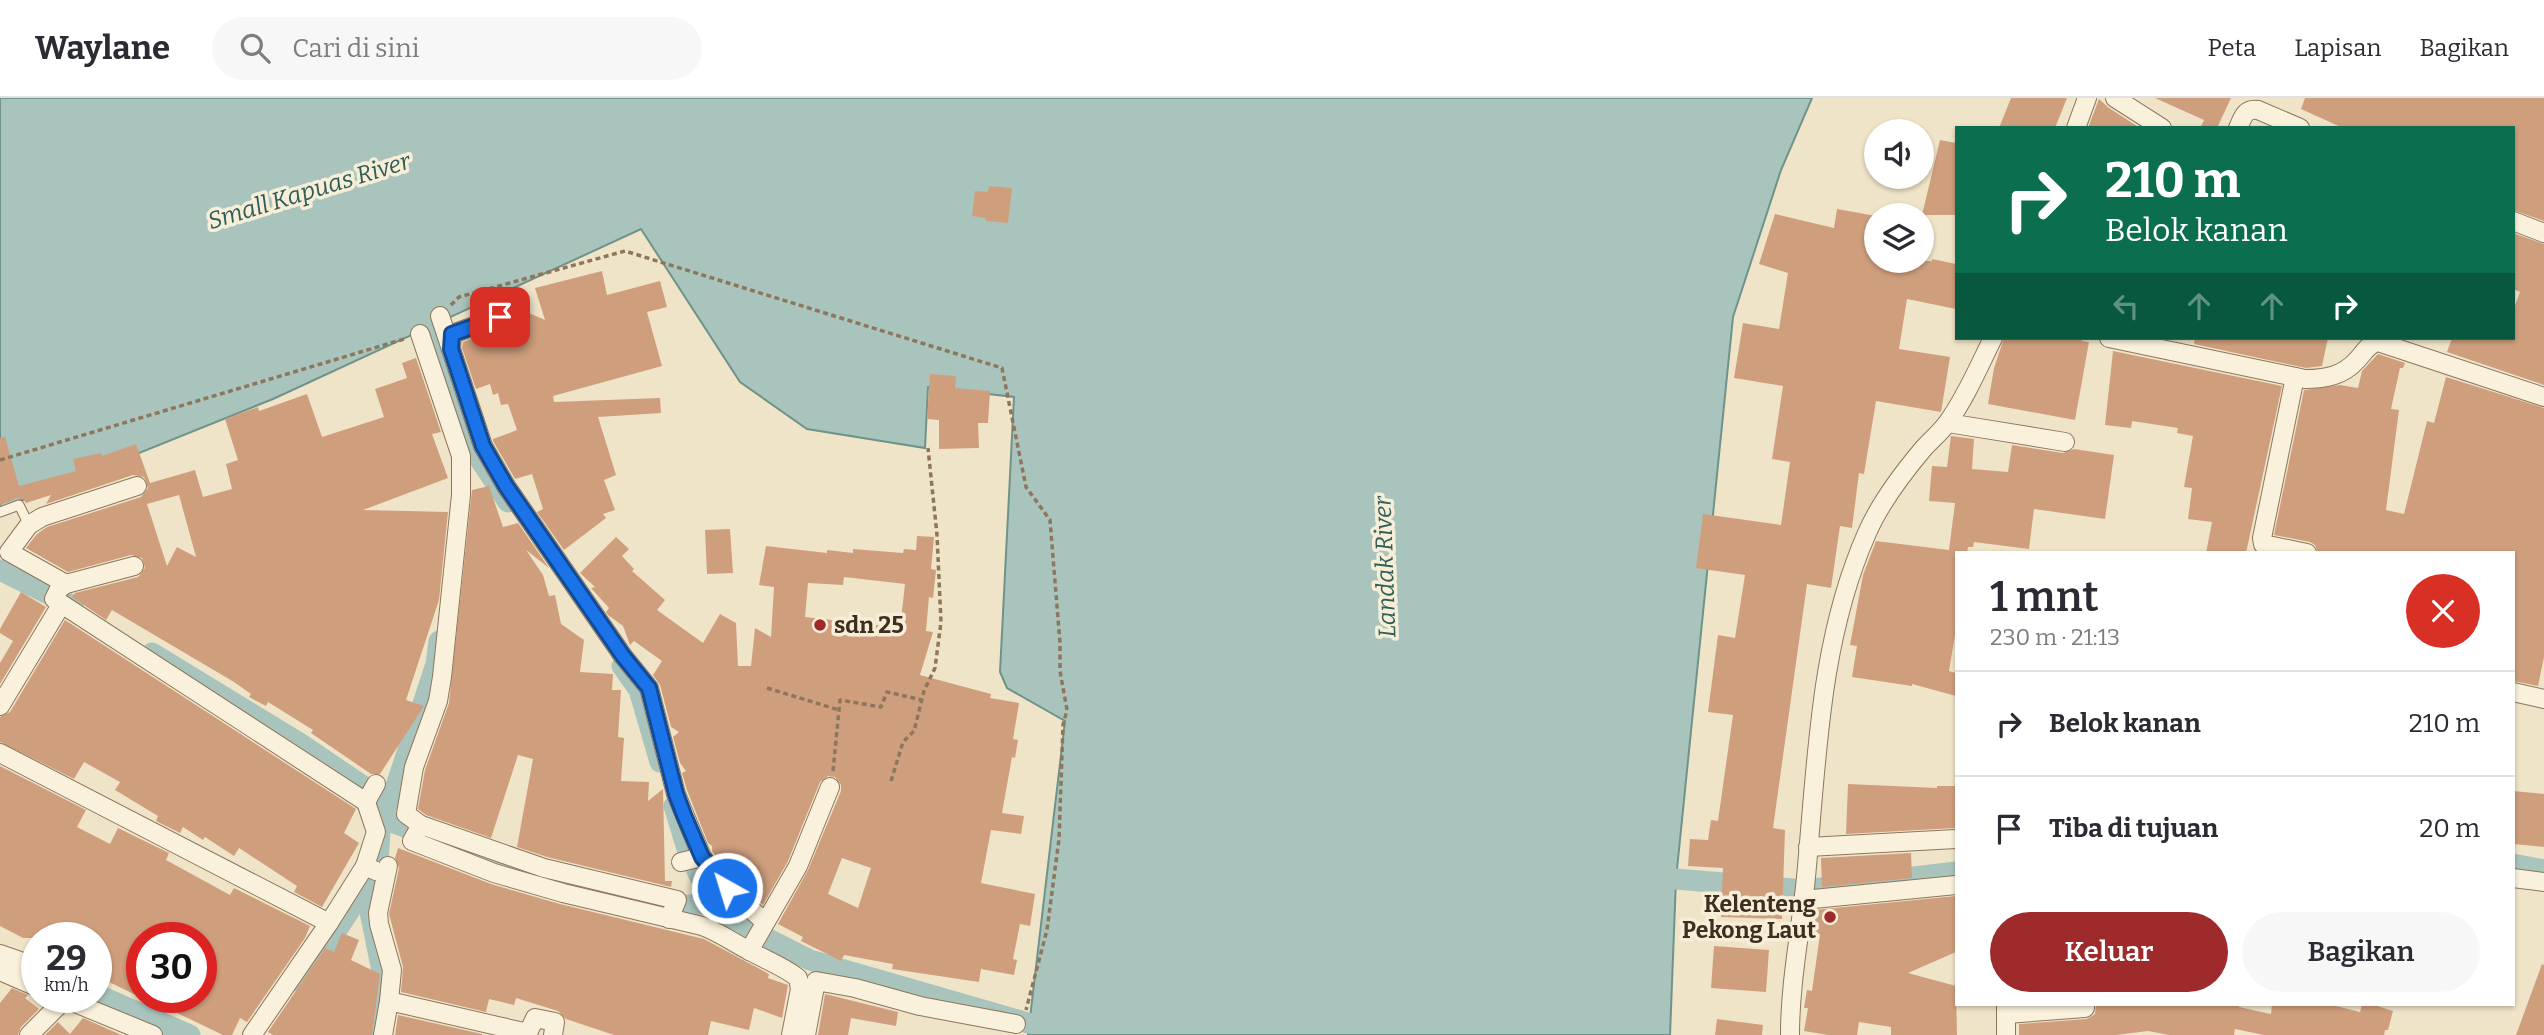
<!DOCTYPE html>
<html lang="id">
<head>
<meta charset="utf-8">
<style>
	body { margin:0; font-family:Bitter,serif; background:#f7f7f7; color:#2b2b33; height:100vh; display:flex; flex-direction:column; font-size:26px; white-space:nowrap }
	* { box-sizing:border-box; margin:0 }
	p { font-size:23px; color:#7c7c81 }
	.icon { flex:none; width:38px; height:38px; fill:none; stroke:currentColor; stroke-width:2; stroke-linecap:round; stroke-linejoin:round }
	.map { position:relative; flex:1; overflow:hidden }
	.side { position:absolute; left:1955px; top:453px; width:560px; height:455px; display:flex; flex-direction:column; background:#fff; border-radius:0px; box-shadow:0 2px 5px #0004 }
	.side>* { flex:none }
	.banner { position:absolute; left:1955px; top:28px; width:560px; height:214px; border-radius:0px; box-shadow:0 2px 5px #0004; background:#0b6e4f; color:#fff; overflow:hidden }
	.tools { position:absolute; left:1864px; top:21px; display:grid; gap:14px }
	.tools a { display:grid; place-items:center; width:70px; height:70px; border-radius:50%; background:#fff; box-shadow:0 2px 5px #0004; font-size:35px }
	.speed { position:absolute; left:21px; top:824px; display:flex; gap:14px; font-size:35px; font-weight:700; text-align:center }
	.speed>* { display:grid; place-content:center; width:91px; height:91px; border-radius:50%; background:#fff; box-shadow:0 2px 5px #0004; line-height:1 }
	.speed small { font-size:18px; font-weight:400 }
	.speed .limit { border:10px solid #d22; background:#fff; color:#111 }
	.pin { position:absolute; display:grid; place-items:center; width:60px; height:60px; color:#fff; margin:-30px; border-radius:14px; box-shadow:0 4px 10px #0006 }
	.me { position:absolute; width:77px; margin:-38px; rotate:321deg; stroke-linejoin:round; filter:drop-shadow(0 0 5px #0008) }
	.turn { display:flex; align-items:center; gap:24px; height:147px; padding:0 35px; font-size:32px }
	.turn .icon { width:91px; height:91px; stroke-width:2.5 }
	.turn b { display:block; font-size:49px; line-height:60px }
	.lanes { display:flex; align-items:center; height:66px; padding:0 35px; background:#0003; justify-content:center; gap:35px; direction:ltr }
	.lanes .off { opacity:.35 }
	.round { display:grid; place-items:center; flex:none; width:74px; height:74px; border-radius:37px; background:#f7f7f7 }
	.summary { display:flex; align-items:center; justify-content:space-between; height:119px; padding:0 35px }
	h1 { font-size:42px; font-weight:600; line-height:52px }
	.button { display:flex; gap:14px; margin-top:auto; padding:14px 35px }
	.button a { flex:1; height:80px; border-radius:42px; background:#9e2a2b; color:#fff; font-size:28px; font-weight:600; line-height:80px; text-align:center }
	.button a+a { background:#f7f7f7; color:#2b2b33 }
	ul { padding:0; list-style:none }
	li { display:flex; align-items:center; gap:21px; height:105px; padding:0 35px; border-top:2px solid #e1e1e2 }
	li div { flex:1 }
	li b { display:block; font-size:26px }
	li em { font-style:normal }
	header { display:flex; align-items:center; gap:42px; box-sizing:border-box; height:98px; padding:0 35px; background:#fff; border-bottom:2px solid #e1e1e2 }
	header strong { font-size:33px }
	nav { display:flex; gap:38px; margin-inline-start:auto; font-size:24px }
	.search { width:490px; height:63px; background:#f7f7f7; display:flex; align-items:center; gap:18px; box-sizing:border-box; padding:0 24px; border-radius:38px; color:#7c7c81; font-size:26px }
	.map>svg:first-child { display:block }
</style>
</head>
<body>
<header>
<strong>Waylane</strong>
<div class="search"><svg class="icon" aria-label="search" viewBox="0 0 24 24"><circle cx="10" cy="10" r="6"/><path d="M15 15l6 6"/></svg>Cari di sini</div>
<nav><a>Peta</a><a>Lapisan</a><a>Bagikan</a></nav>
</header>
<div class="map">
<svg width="2544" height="937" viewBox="0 0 2544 937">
	<rect width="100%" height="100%" fill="#f0e4c8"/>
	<path fill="#a9c4bc" stroke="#6f938a" stroke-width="2" d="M0 0H1812L1781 72 1733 219 1676 781 1670 937H1028L1065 623 1007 590 1000 574 1014 299 928 289 925 350 807 331 740 284 641 131 273 301 0 411Z"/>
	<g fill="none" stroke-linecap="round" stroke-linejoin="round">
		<g stroke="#a9c4bc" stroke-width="21">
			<path d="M431 237 467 342 465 355"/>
			<path d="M467 342 508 404"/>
			<path d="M0 472 73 508"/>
			<path d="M152 555 301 646 388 705"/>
			<path d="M622 568 639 592 660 664"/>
			<path d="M674 708 688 754 717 815 810 862 1028 925"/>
			<path d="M381 720 502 766 605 797 678 808 712 805"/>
			<path d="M2513 766 2544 772"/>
			<path d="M1676 781 1805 792 1956 774"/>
			<path d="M298 883 333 838 365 789"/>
			<path d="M96 896 190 937"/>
			<path d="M374 937 382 873 365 789 377 778 381 720 397 685 436 566 439 543"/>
		</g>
	</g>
	<g fill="#cf9f7d" fill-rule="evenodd">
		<path d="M2011 0H2067L2055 30H1999Z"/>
		<path d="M2155 0H2231L2217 30H2200L2204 22Z"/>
		<path d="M2305 0H2544V123L2513 112V30H2343L2301 11Z"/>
		<path d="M2099 1 2109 10 2140 30H2088Z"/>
		<path d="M1940 42 1956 45V117H1922Z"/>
		<path d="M989 88 1012 90 1008 125 986 123V120L972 118 975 93 988 94Z"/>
		<path d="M1837 111 1876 118V163H1932V161L1956 166V211L1907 201 1899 251 1950 259 1941 314 1876 303 1864 376 1859 375 1852 430 1840 428 1831 490 1807 486 1773 730 1785 732 1782 821 1721 819 1723 770 1688 768 1690 741 1708 742 1711 722 1718 723 1733 617 1708 614 1718 537 1735 540 1745 477 1696 470 1703 416 1781 427 1790 364 1772 361 1783 288 1734 280 1743 225 1779 231 1788 175 1759 166 1775 116 1834 130Z"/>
		<path d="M2513 135 2544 146V287L2447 254 2452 240H2513V213L2520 194 2513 191Z"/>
		<path d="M602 173 607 197 660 183 667 209 647 214 662 268 553 298 554 304 660 300 661 315 598 319 616 377 604 382 615 412 603 416 606 420 564 452 537 414 543 411 532 376 515 381 493 343V341L517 332 508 306 501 307 498 295 493 297 490 286 476 291 462 250 463 244 504 229 509 226 517 210 545 222 535 190Z"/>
		<path d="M2004 240H2082V243L2089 244 2075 322 1988 306 1994 270Z"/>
		<path d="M2195 240H2328L2322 268 2306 270 2194 246Z"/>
		<path d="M2113 253 2282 288 2246 455H2206L2212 424 2188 421 2192 390 2184 389 2193 338 2177 335 2178 330 2132 323 2131 330 2105 327Z"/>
		<path d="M2378 256 2405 265 2403 270H2400L2391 311 2399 312 2386 412 2404 416 2427 323 2434 325 2446 279 2544 310V559L2538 588 2513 583V455H2318L2315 447 2310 444 2274 437 2304 292 2340 287 2358 290 2362 273Z"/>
		<path d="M416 260 441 334 432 336 448 380 363 412 448 414 439 502 406 602 424 608 380 676H371L311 635 313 632 268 604 266 608 249 599 251 596 234 584 112 512 106 522 72 499 75 495 138 479 145 470 142 460 131 457 68 474 26 450 37 436 47 429 141 399 148 390 144 379 133 377 46 406 51 397 26 405 23 401 17 400 0 407V340L5 339 19 388 76 373 73 361 101 355 102 358 136 346 150 385 195 372 203 399 232 391 226 366 238 362 225 321 258 309 259 313 307 296 322 339 384 319 375 291 407 280 402 265ZM179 397 196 459 177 449 167 468 147 406Z"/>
		<path d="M930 276 956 278 955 290 990 293 988 325H978L979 350 939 351V322L927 321Z"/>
		<path d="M1951 338 1974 341 1972 371 2008 374 2012 347 2063 355 2074 351 2114 357 2105 421 2034 411 2029 451 1974 444 1973 449H1968L1967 455H1956V531L1949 573 1956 575V598L1912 586V588L1852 579 1857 548 1850 547 1863 477 1876 443 1949 452 1955 405 1929 403 1932 368 1947 369Z"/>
		<path d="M489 388 503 429 518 425 549 470 526 452 543 477 549 498 555 497 561 526 584 542 580 574 613 576 612 592H621L618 639 624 640 621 683 649 684 648 703 663 691 665 783H672L671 789 547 759 517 749 533 661 518 657 491 740 426 717 418 711 425 672 449 605 472 392Z"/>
		<path d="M730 431 733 475 707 476 705 432Z"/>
		<path d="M917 438 934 439 931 471 936 472 933 500 929 499 926 533 933 534 920 577 991 596 990 600 1019 605 1013 641 1018 642 1015 660 1012 659 1002 715 1024 718 1021 736 991 732 981 785 1035 796 1030 828 1020 826 1013 861 1017 862 1014 877 981 871 979 884 892 871 893 866 844 857 841 863 801 843 803 839 778 826 808 772 841 693V687L835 679 828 678 820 684 788 763 763 807 728 775 712 753V748L708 745 687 692 682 675 686 673 680 665 673 639 679 634 671 629 660 587 653 577 662 563 634 543 630 547 623 528 608 517 606 514 609 510 591 490 595 489 580 475 616 439 629 451 622 458 634 471 632 473 665 502 657 512 703 545 720 516 736 525 738 568H751L755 530 771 539 774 489 759 487 766 448 827 455V452L853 455V451L903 455 904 451 916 452ZM844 479 905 486 900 530 805 519 808 485 843 487ZM842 760 871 770 858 810 828 796Z"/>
		<path d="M21 494 46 509 0 586V565L13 543 0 535V531Z"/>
		<path d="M65 522 356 711 344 735 359 745 322 809 294 794 297 788 239 750 234 758 205 739 203 742 183 729 180 735 156 723 158 718 115 692 120 684 84 664 74 681 0 644V619L10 614Z"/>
		<path d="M0 668 86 712 77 729 110 746 118 730 169 755 166 762 230 797 234 790 310 828 305 840 247 924 240 920 232 937H223L146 900H201V840H142V900L105 882 110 872 96 865V840H23L0 828Z"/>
		<path d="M1848 686 1937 690V688H1956L1955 730 1846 736Z"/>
		<path d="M2513 693 2544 696V749L2513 746Z"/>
		<path d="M398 750 491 786 560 806 704 841 769 876 768 880 788 887 782 920 754 910 749 932 711 923 708 937H614L566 921 558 913 516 900 514 907 489 901 486 914 401 894 403 869 389 816 399 770 395 760Z"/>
		<path d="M1911 755 1912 780 1822 789 1821 760Z"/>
		<path d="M1956 798V854L1908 875 1956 888 1957 937H1891V929L1859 924 1857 937H1828L1804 933 1808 910H1804L1807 892 1812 893 1820 836H1811L1814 812Z"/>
		<path d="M342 835 359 842 351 862 380 876 372 937H273L268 934 325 850 334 854Z"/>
		<path d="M1714 848 1769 852 1766 894 1711 890Z"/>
		<path d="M2542 866 2544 867V937H2516Z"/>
		<path d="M12 890 28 897 25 900 39 911 21 929 18 937H0V905Z"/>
		<path d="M825 896 898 914 896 928 851 920 848 937H818Z"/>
		<path d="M2119 906H2239V909L2271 916 2272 906H2328L2360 914 2362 906H2371L2393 913 2388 932H2385L2384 937H2264L2235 931 2234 937H2169L2148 933 2116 937H2019V926L2087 921 2095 916 2096 907 2119 908Z"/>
		<path d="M398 917 482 936V937H395Z"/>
		<path d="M83 920 119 936 121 937H45L58 924 70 936Z"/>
		<path d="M1717 921 1763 927 1762 937H1715Z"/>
	</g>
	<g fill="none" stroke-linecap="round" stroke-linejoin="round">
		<g stroke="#8d765c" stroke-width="11">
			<path id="service" d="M0 414 19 407 29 427"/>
		</g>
		<g stroke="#8d765c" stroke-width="20">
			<g id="minor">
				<path d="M2115 0 2162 30"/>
				<path d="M2076 30 2087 0"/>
				<path d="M2238 30C2243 19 2245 10 2258 12L2300 30"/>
				<path d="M2513 123 2544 135"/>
				<path d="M440 218 483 348 506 388 623 558 649 590 676 696 702 759 719 783 765 824"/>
				<path d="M420 236 461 358V397L442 579 438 603 414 669 406 716 421 727 544 770 677 802 669 821"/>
				<path d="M2109 240 2305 281C2325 281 2343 278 2357 262 2364 255 2368 246 2378 244L2544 299"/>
				<path d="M451 251 452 236 500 219"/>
				<path d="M2295 279 2262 440 2263 446 2307 455"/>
				<path d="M1948 325 2065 344"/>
				<path d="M134 468 66 486 59 491 54 501 366 704"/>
				<path d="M66 486 9 454 29 427 42 419 137 388"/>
				<path d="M2513 594 2544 601"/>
				<path d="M0 608 61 507"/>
				<path d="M0 655 329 825 365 768"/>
				<path d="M376 686 366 704 376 734 365 768 376 773"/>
				<path d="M421 727 412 743 494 775 563 795 702 828C719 834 732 844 748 852 765 862 783 868 798 880L800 891 791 937"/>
				<path d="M1808 749 1956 741"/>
				<path d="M681 764 702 759"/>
				<path d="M388 768 378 815 379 826 392 872 389 903"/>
				<path d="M2513 780 2544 784"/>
				<path d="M1803 802 1956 787"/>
				<path d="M749 853 798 768 830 689"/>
				<path d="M0 856 37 869"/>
				<path d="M0 873 37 889"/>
				<path d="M63 900 153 937"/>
				<path d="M2007 916 2085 910V906"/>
				<path d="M29 937 66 900"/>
				<path d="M252 937 329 825"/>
				<path d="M383 937 389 903 528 935 535 920 555 924 553 937"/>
				<path d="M806 937 816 883 855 890 920 908 1016 926"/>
				<path d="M1790 937C1790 883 1801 832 1806 779 1817 663 1819 543 1867 435 1880 405 1902 376 1923 351 1931 342 1941 334 1948 324 1966 299 1979 268 1993 240"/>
				<path d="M2006 937V906"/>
			</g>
		</g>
		<g stroke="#8d765c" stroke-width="3.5" stroke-dasharray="5 3.5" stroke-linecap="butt">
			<path d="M451 207 459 199 625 153 1002 270 1026 389 1050 422 1060 545V573L1067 612 1063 627 1059 741 1047 832 1026 912"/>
			<path d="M0 362 404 241"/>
			<path d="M767 590 839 612"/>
			<path d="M833 673 840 602 881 609 887 594 922 602"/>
			<path d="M891 683 903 644 914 633 924 593 935 570 941 524 937 437 928 350"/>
		</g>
		<use href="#service" stroke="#faf1dc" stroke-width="9"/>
		<use href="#minor" stroke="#faf1dc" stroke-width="18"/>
	</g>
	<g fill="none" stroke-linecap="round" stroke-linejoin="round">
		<g stroke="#114b97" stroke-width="18">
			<path id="route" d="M500 219 452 236 451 251 483 348 506 388 623 558 649 590 676 696 684 717 702 759 727 790"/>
		</g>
		<use href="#route" stroke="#1a73e8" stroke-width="12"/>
	</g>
	<g fill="#9e2a2b" stroke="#f7eed8" stroke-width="2.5">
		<circle cx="820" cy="527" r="7"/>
		<circle cx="1830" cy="819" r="7"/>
	</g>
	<g text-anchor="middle" stroke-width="7" stroke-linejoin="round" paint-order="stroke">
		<g font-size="23" font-weight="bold" fill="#3d2e20" stroke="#f7eed8" text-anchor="start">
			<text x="834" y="535">sdn 25</text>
			<text x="1816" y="814" text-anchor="end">Kelenteng<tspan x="1816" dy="26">Pekong Laut</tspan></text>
		</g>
		<g font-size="24" font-style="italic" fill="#2f5d5a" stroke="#f7eed8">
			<text transform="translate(309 93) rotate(-17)" y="8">Small Kapuas River</text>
			<text transform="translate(1385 469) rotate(-92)" y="8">Landak River</text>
		</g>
	</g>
</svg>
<div class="tools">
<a><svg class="icon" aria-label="sound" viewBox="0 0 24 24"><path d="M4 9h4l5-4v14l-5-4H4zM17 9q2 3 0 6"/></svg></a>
<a><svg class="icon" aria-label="layers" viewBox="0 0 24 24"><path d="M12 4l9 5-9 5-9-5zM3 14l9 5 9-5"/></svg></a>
</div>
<div class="speed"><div>29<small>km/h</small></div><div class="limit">30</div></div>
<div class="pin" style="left:500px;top:219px;background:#d93025"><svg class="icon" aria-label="arrive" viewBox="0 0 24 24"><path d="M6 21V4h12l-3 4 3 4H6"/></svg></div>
<svg class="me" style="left:727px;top:790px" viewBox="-20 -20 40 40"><circle r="17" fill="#1a73e8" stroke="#fff" stroke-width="3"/><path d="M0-11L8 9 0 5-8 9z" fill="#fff"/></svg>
<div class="banner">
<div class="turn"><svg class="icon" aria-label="right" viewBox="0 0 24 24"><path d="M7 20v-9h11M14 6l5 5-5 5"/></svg><div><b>210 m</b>Belok kanan</div></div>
<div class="lanes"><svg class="icon off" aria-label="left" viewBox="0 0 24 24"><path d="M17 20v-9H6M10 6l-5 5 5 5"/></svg><svg class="icon off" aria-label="ahead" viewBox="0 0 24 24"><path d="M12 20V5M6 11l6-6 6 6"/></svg><svg class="icon off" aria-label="ahead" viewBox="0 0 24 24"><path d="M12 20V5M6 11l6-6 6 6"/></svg><svg class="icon" aria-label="right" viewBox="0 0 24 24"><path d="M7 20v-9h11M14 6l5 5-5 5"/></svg></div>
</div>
<section class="side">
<div class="summary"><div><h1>1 mnt</h1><p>230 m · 21:13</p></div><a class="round" style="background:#d93025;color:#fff"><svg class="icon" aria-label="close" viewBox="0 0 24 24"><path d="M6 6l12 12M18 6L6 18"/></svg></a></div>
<ul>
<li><svg class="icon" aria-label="right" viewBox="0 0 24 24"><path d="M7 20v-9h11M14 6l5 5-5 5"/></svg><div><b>Belok kanan</b></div><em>210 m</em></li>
<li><svg class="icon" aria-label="arrive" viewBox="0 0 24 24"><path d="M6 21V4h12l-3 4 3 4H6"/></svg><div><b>Tiba di tujuan</b></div><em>20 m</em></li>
</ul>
<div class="button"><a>Keluar</a><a>Bagikan</a></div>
</section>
</div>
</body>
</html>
